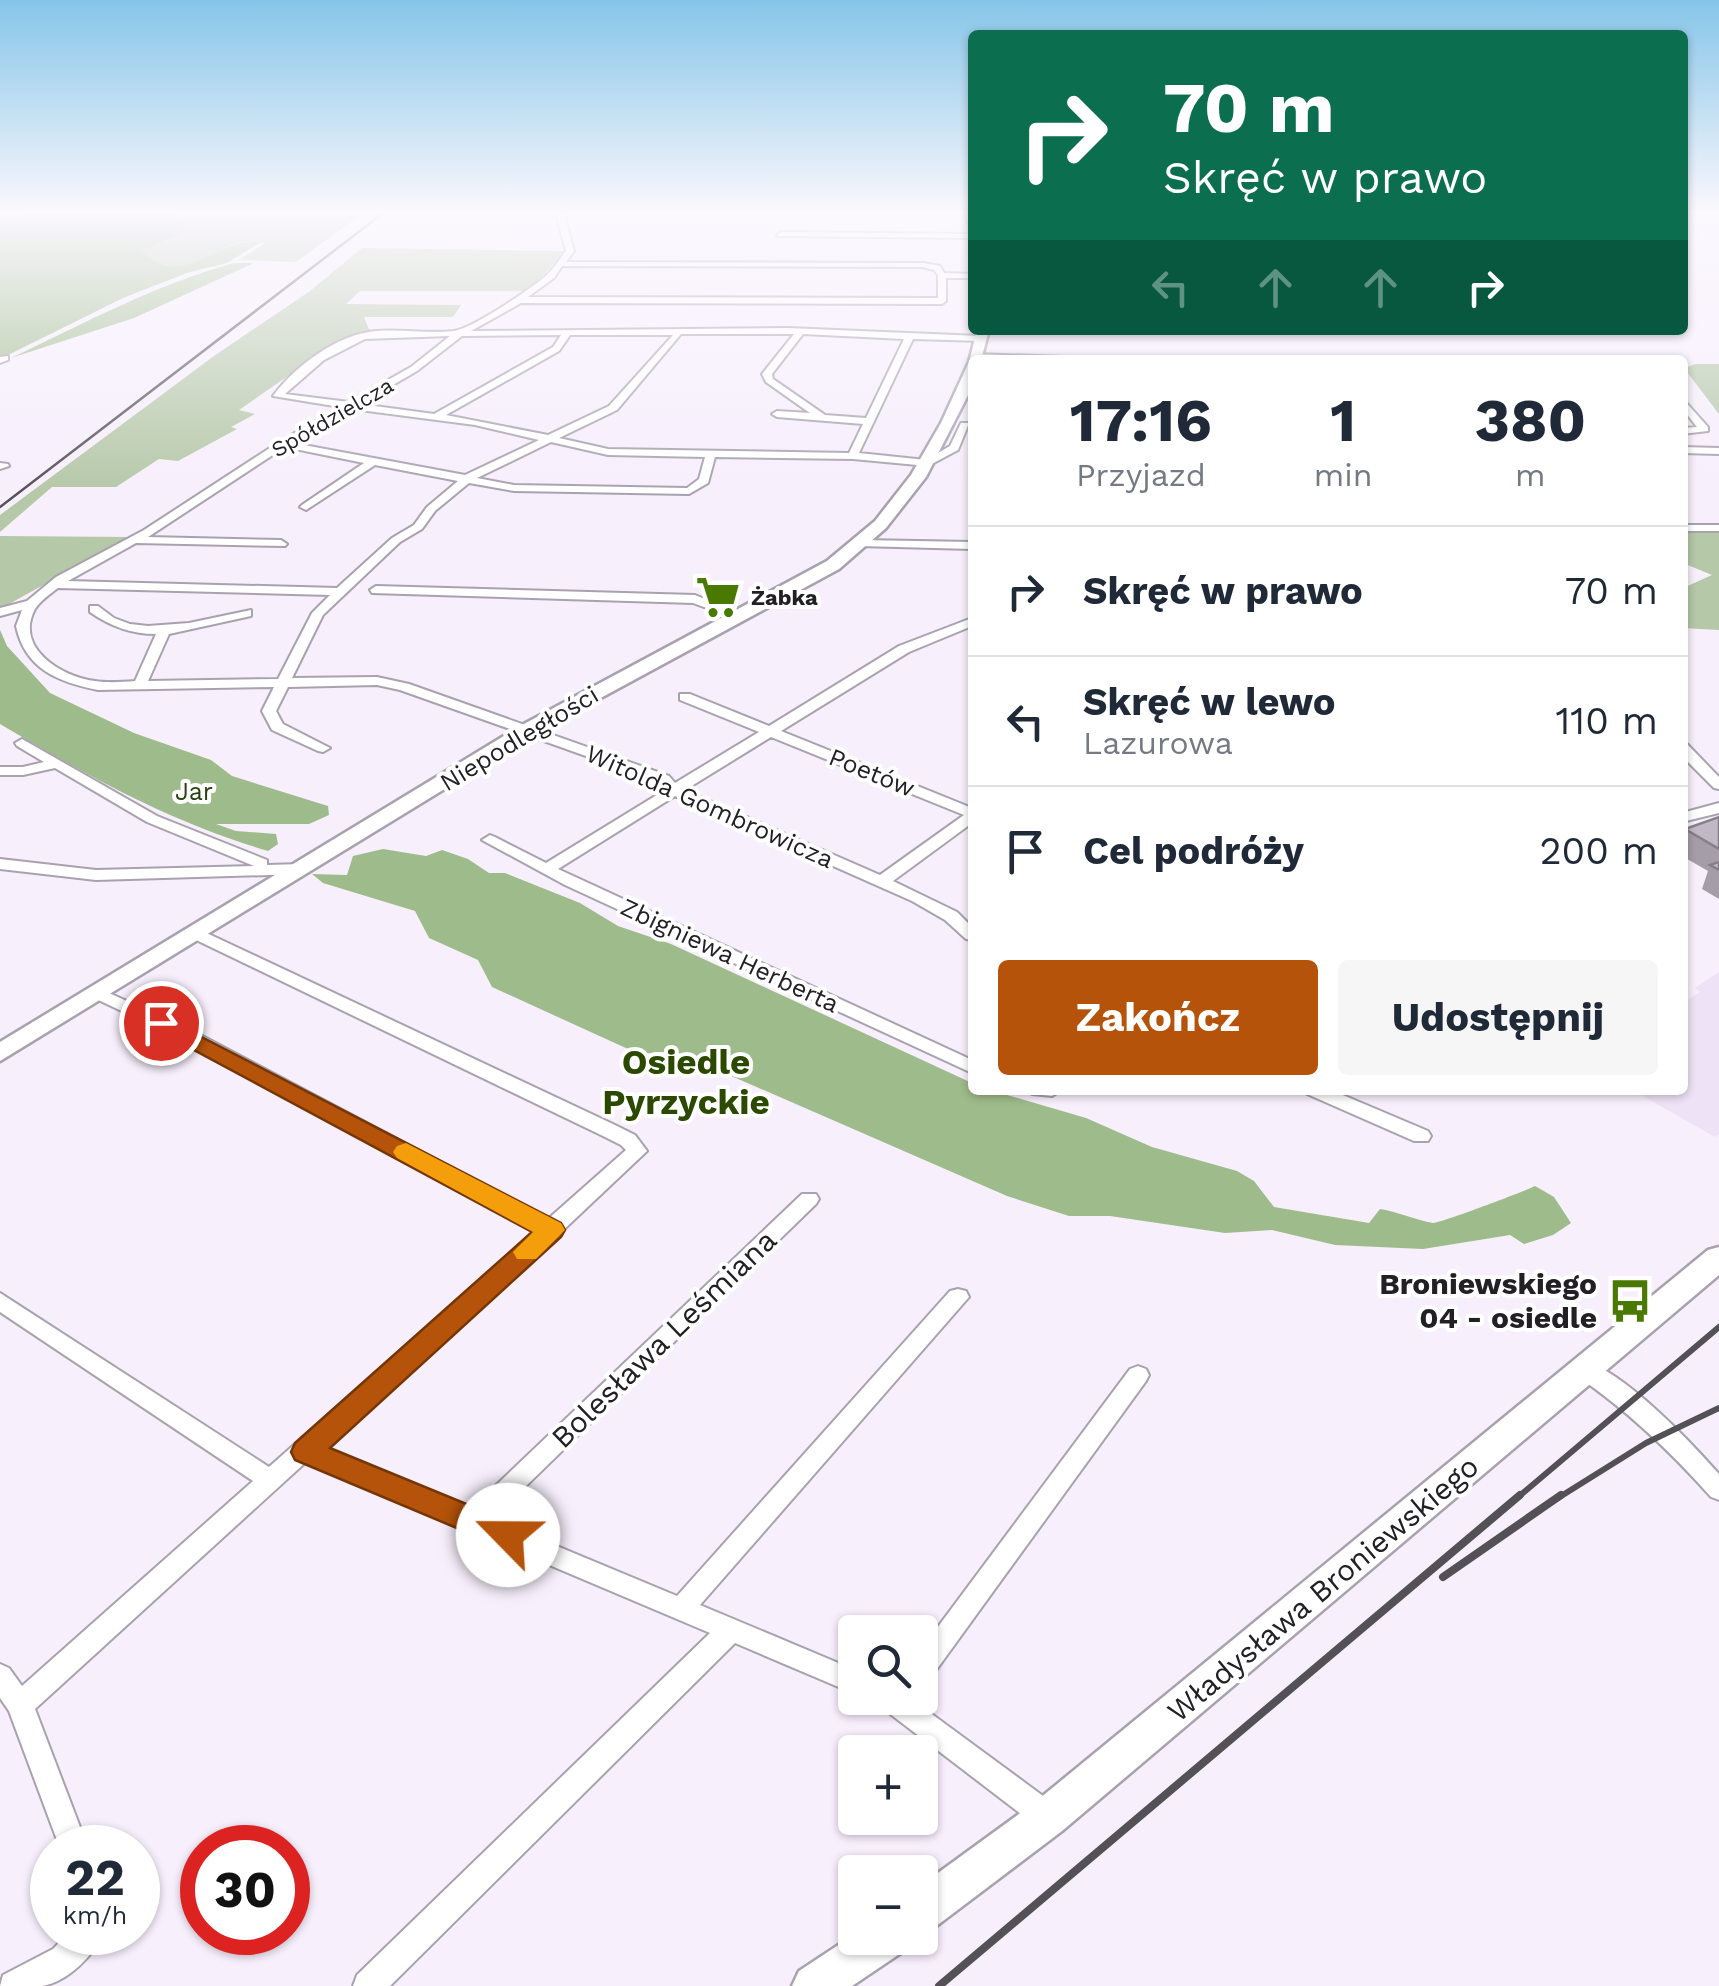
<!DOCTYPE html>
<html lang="pl">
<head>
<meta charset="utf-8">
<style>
	body { margin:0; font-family:"Work Sans",sans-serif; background:#f6f6f7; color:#1f2937; height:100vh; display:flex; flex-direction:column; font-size:38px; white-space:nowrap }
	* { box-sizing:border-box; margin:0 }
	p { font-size:32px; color:#747a83 }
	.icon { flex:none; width:55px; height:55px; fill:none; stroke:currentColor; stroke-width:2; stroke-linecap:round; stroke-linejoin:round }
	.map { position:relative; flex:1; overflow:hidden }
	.panel { position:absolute; left:968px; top:355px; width:720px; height:740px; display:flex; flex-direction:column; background:#fff; border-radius:10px; box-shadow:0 2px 8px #0004 }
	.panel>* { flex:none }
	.top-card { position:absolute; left:968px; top:30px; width:720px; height:305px; border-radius:10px; box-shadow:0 2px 8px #0004; background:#0b6e4f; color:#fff; overflow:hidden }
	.tools { position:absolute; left:838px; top:1615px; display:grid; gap:20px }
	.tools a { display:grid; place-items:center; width:100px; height:100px; border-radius:10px; background:#fff; box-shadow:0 2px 8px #0004; font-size:50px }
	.speed { position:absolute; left:30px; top:1825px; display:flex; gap:20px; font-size:50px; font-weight:700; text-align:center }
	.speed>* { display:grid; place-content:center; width:130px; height:130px; border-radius:50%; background:#fff; box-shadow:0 2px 8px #0004; line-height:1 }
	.speed small { font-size:25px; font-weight:400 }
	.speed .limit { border:15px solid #d22; background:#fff; color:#111 }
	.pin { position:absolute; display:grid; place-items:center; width:85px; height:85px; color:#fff; margin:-42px; border:5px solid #fff; border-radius:50%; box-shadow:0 2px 10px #0007 }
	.me { position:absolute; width:110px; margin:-55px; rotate:293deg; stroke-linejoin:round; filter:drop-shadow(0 0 8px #0008) }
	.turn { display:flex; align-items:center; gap:35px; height:210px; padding:0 30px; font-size:45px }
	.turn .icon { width:130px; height:130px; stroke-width:2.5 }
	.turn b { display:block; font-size:70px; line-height:85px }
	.lanes { display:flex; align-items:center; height:95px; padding:0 30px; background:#0003; justify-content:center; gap:50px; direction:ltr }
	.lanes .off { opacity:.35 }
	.eta { display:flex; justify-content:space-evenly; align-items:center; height:170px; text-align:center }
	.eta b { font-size:60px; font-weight:700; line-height:70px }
	.action { display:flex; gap:20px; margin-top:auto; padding:20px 30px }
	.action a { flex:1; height:115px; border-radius:10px; background:#b45309; color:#fff; font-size:40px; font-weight:700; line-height:115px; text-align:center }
	.action a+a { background:#f6f6f7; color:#1f2937 }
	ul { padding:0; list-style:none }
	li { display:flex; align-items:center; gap:30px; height:130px; padding:0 30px; border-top:2px solid #e0e1e3 }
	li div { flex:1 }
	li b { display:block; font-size:38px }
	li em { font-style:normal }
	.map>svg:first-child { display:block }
</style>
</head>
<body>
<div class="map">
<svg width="1719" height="1986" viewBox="0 0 1719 1986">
	<rect width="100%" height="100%" fill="#f7effc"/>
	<path fill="#eee3f6" d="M1719 972V1134L1715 1137 1632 1090H1682L1683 1003 1700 992 1695 988Z"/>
	<g fill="#b5c8a8">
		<path d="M172 214H362L296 262 239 260 265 243C216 231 187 295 140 250L187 233 179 229 196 221Z"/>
		<path d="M362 248 566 251 528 291H360L346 304 461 305 453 317H364L370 332 337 342 239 410 255 414 231 427 237 429 178 461 159 459 116 487H52L0 532V515L214 356 310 291Z"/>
		<path d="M1696 364H1719V414L1684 368Z"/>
		<path d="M1683 533H1719V630L1683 628V588L1712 575 1683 563Z"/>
		<path d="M0 536 130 537 0 609Z"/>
	</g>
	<g fill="#9ebb8b">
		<path d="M171 214 197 223 180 229 189 232 141 250C183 293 212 237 261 242L227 263 187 273 123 298 0 359V215Z"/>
		<path d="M234 263H254L134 318 11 358C85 323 154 285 234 263Z"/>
		<path d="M0 630 7 646 50 693 134 733 211 760 232 776 328 806 329 815 309 824H216L236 831 276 834 278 844 268 851C165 820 92 778 0 724Z"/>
		<path d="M383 849 426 856 442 850 468 859 489 873H505L580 903 618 926 671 944 972 1083V1090H990L1086 1118 1152 1147 1237 1171 1254 1181 1274 1207 1369 1223 1380 1209C1398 1212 1416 1220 1433 1223 1440 1223 1523 1192 1535 1186L1554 1197 1571 1223 1553 1235 1524 1244 1510 1235 1423 1249 1335 1245 1272 1230 1225 1233 1110 1216H1069L1007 1196 674 1051 639 1054 492 987 478 960 429 938 415 911 323 883 312 874 347 875 353 856Z"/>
	</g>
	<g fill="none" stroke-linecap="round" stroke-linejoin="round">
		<g stroke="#a9a2ae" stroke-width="4">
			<g id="street">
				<path d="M556 214H564L574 251 566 262 923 263 940 266 944 273 972 274V278H946V301L942 304 521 303 471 331 788 328 980 336 983 341 913 339 859 453 926 460 950 446 961 423H969L958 450 928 466 853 459 715 457 708 483 689 494 514 491 469 483 435 511 422 529 400 542 323 615 292 678 377 677 409 684 669 776 675 783 759 732 680 700V694H690L769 726 899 646 972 618V626L909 652 781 731 972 808V823L893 881 957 912 972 927V940L966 939 945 920 912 901 675 796 558 869 972 1060V1073L565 885 482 840 490 835 495 837 546 863 665 790 659 782 400 690 377 685 288 687 276 711 283 724 330 748 323 752 318 751 272 730 262 711 274 687 98 690C58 682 25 669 16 626L22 610 0 616V608L27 601 56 577 144 530 279 442 340 407 273 396C295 366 338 334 376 331 402 329 429 334 454 331 473 328 531 289 547 275 554 268 560 259 566 251ZM562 266 923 267 934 270 938 275V298L528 297 554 278ZM681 334H794L762 374 766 382 810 413 777 411 772 414 777 417 863 424 849 453 608 449 559 438 617 410ZM803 334 904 339 866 418 825 415 773 379 772 374ZM561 335 553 347 434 414 360 404 417 371 462 336ZM570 335H673L609 406 548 435 446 415 559 351ZM450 336 411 367 349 402 285 394 324 360 365 339ZM352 409 475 425 539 440 465 475 293 443ZM551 442 608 455 705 457 699 479 687 488 514 485 477 478ZM285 447 364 463 302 505 300 507 306 510 375 465 458 481 427 507 414 525 392 538 337 588 68 581 136 543 285 546 287 544 281 540 148 537ZM58 588 330 595 312 613 278 679 148 681 169 634 251 616V610L189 623 148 626 130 624 114 618 98 606H90V612C110 626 130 634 156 634L135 681C122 682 108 683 95 681 62 677 14 648 35 609 40 601 50 594 58 588ZM771 737 964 815 880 875 685 790Z"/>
				<path d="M965 214H972V225L968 223Z"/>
				<path d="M780 232 972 234V238L777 236Z"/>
				<path d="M975 354 1067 357 1072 360 972 359V355Z"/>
				<path d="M8 356V360L0 363V357Z"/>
				<path d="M1682 398 1708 427V431L1682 434V428L1697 427 1682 408Z"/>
				<path d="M1682 447 1719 448V454L1682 453Z"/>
				<path d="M0 463 8 464 9 466 0 469Z"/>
				<rect x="1682" y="525" width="37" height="6"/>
				<path d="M862 540 972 542V549L858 546V542Z"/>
				<path d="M376 586 695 595 746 616 736 619 693 603 372 593 370 590Z"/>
				<path d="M22 739 157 816 267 860V865L302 864 310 869 302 874 96 880 0 869V859L96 870 254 866 147 822 55 768 23 775H0V767H23L44 762 17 746 15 743Z"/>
				<path d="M1682 743 1687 744 1719 777V789L1714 788 1682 756Z"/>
				<path d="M1719 803V813L1682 822V813Z"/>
				<path d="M198 929 615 1125 635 1135 647 1151 558 1235 322 1448 470 1510 802 1194H816L819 1199 816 1204 492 1519 677 1596 950 1291 958 1289 966 1291 969 1297 700 1605 855 1670V1694L735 1643 390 1986H353L357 1975 710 1633 306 1462 35 1709 88 1848H60L9 1711 0 1698V1664L9 1668 22 1686 253 1481 0 1312V1293L269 1467 535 1231 183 1040 92 997 89 993 98 988 195 1032 548 1219 626 1150 621 1145 601 1135 192 938 190 934Z"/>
				<path d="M1030 1090H1061L1052 1096 1032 1094Z"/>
				<path d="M1305 1090H1331L1428 1131 1431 1136 1428 1141H1414L1307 1094Z"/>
				<path d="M1585 1361C1626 1374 1690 1441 1719 1474V1500L1711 1497C1670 1451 1628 1411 1577 1376L1574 1370 1577 1364Z"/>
				<path d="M1138 1366 1146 1369 1149 1375 1146 1381 929 1680 920 1684V1651L1130 1369Z"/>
				<path d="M877 1698H910L1058 1807 1062 1817 1058 1827 1048 1831 1038 1827 881 1707Z"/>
				<path d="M69 1932H104C94 1955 68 1982 42 1986 29 1986 13 1986 0 1986L3 1975 53 1949Z"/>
			</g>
		</g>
		<g stroke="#a9a2ae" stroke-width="5">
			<g id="secondary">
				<path d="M977 330H989L981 360H972L968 395 926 477 886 528 839 569 536 733 0 1061V1042L522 725 827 561 875 521 911 475 941 423 969 362Z"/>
				<path d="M1719 1247V1275L1062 1831 935 1927 920 1933V1886L1034 1803 1708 1250Z"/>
				<path d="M855 1934V1938H907L901 1953 852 1986H792L799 1971Z"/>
			</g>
		</g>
		<use href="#street" fill="#fff" fill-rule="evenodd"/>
		<use href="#secondary" fill="#fff" fill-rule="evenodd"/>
		<path stroke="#535056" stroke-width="2.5" d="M0 507 382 214"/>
		<g stroke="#535056" stroke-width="6">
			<path d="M1517 1498 1719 1327"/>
			<path d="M1558 1498 1646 1443 1719 1408"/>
		</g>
		<g stroke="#535056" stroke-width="8">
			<path d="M1443 1577 1561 1495"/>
			<path d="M939 1986 1520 1495"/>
		</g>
	</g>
	<path fill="#a59ea9" d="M1719 817V899L1702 889 1708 871 1682 856V835L1685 829Z"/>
	<g fill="#c0b8c4" stroke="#868189" stroke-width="2.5">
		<path d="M1719 817V849L1685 829Z"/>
		<path d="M1719 862V870L1710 865Z"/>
	</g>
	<linearGradient id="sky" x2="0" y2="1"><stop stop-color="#86c5e8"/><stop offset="0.43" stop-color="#fbf8fe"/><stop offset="1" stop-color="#fbf8fe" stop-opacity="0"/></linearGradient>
	<rect width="1719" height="493" fill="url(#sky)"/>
	<path fill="#b45309" stroke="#753606" stroke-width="2.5" d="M161 1016 561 1223 565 1230 561 1237 330 1448 520 1526 524 1535 520 1545 508 1549 497 1545 295 1460 291 1452 295 1443 532 1232 153 1028 150 1023Z"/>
	<path fill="#f59e0b" d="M406 1143 561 1223 565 1230 536 1259H517L513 1252 533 1232 397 1158 393 1152 397 1146Z"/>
	<defs>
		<g id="supermarket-bare" transform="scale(3.45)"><path d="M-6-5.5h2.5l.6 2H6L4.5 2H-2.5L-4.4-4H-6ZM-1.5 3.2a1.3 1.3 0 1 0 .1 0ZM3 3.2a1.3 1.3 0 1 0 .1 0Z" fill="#497900" stroke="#fff" stroke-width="2.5" paint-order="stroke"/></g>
		<g id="bus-bare" transform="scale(3.45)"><path d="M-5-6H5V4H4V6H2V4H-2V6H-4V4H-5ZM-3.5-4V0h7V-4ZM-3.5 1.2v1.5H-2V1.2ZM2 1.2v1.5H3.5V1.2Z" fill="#497900" stroke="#fff" stroke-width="2.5" paint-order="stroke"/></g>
	</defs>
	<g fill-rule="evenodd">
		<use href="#supermarket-bare" x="718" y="597"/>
		<use href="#bus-bare" x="1630" y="1301"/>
	</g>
	<g text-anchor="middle" stroke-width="8" stroke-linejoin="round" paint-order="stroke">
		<g font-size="22" fill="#222024" stroke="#fff">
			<text transform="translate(332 417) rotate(-30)" y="8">Spółdzielcza</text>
		</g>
		<g font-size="22" font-weight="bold" fill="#222024" stroke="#fff" text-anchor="start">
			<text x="751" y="605">Żabka</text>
		</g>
		<g font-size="25" fill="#222024" stroke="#fff">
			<text transform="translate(519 738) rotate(-31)" y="9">Niepodległości</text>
			<text transform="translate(872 772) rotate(22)" y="9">Poetów</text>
			<text transform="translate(710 806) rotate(24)" y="9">Witolda Gombrowicza</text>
			<text transform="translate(730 955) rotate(25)" y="9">Zbigniewa Herberta</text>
		</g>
		<g font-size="25" fill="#284310" stroke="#fff">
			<text x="194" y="800">Jar</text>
		</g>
		<g font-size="30" font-weight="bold" fill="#222024" stroke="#fff" text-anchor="end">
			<text x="1597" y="1294">Broniewskiego<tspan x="1597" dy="34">04 - osiedle</tspan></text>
		</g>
		<g font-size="30" fill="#222024" stroke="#fff">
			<text transform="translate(664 1339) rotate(-44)" y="10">Bolesława Leśmiana</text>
			<text transform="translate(1323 1589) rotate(-40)" y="10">Władysława Broniewskiego</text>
		</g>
		<g font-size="35" font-weight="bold" fill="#2b4901" stroke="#fff">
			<text x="686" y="1074">Osiedle<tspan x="686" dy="40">Pyrzyckie</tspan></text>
		</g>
	</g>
</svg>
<div class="tools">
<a><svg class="icon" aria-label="search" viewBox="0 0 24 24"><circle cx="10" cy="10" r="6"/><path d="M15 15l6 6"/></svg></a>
<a>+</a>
<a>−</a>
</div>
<div class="speed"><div>22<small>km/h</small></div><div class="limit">30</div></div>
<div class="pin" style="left:161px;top:1023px;background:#d93025"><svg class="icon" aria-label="arrive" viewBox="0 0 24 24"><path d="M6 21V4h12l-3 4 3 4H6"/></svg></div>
<svg class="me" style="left:508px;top:1535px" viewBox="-20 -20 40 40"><circle r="19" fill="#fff"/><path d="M0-13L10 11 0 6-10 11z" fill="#b45309"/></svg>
<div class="top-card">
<div class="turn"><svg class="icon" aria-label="right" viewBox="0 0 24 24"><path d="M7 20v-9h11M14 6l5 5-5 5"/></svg><div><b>70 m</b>Skręć w prawo</div></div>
<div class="lanes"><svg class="icon off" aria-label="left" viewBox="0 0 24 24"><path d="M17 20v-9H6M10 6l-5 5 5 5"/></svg><svg class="icon off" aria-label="ahead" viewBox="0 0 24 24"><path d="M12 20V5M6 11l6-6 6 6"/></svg><svg class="icon off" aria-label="ahead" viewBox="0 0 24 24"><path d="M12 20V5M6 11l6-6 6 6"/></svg><svg class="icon" aria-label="right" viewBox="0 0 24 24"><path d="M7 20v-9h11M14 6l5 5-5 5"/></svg></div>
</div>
<section class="panel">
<div class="eta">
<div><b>17:16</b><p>Przyjazd</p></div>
<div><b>1</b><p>min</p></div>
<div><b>380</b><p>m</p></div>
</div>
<ul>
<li><svg class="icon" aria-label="right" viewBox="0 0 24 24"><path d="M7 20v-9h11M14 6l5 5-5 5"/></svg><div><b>Skręć w prawo</b></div><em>70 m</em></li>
<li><svg class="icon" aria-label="left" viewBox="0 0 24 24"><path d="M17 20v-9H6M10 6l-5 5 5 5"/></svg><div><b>Skręć w lewo</b><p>Lazurowa</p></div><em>110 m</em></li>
<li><svg class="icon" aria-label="arrive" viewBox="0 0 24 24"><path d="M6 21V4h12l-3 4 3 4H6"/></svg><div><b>Cel podróży</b></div><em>200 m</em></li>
</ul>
<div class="action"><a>Zakończ</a><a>Udostępnij</a></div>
</section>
</div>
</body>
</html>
